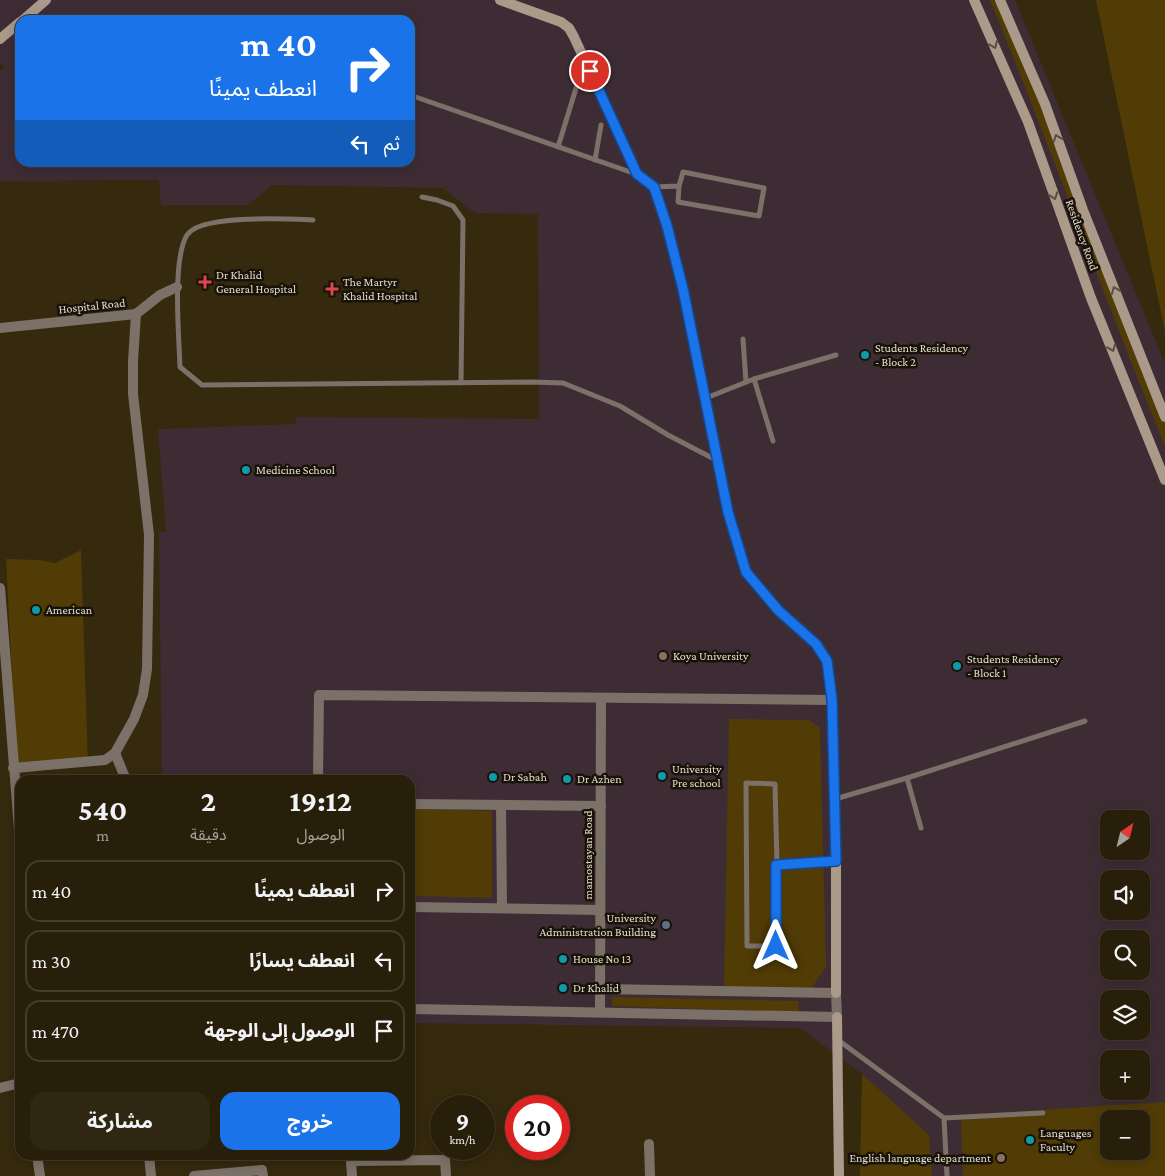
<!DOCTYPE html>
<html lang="ar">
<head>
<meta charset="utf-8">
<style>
	body { margin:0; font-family:"Crimson Pro","Noto Sans Arabic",serif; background:#302713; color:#f1f3f6; direction:rtl; height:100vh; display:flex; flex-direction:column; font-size:19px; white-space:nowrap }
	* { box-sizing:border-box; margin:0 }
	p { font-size:16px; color:#a5a29c }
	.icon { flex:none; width:28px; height:28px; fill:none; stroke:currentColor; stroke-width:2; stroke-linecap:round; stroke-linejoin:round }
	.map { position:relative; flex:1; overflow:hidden; direction:ltr }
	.sheet { position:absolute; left:15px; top:775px; width:400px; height:385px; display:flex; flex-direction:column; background:#281f0a; border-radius:15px; box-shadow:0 2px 12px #0003,0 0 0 1px #443d2b; direction:rtl }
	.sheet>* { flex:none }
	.top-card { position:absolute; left:15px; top:15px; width:400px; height:152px; border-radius:15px; box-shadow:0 2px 12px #0003,0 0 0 1px #443d2b; direction:rtl; background:#1a73e8; color:#fff; overflow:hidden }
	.needle { width:32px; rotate:35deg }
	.buttons { position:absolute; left:1100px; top:810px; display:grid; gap:10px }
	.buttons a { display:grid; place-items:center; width:50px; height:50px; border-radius:10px; background:#281f0a; box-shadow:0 2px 12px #0003,0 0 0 1px #443d2b; font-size:25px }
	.speed { position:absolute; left:430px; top:1095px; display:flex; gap:10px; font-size:25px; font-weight:700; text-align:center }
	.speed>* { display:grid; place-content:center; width:65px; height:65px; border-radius:50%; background:#281f0a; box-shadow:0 2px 12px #0003,0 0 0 1px #443d2b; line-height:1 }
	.speed small { font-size:12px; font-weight:400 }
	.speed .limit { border:8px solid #d22; background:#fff; color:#111 }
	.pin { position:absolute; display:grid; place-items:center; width:42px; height:42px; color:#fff; margin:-21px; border:2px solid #fff; border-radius:50%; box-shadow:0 1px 5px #0007 }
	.me { position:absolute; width:55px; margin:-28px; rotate:0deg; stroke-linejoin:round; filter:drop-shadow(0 0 4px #0008) }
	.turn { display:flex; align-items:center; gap:18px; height:105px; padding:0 15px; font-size:22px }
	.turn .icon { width:65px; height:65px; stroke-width:2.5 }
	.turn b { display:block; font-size:35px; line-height:42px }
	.then { display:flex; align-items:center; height:48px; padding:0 15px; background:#0003; gap:10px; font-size:19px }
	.eta { display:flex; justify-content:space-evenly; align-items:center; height:85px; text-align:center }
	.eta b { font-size:30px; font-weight:700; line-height:35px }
	.button { display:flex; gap:10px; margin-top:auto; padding:10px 15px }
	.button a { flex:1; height:58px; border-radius:15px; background:#1a73e8; color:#fff; font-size:20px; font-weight:700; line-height:58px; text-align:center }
	.button a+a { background:#302713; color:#f1f3f6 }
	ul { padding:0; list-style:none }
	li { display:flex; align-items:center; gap:15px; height:62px; margin:0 10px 8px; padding:0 5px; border:2px solid #443d2b; border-radius:15px }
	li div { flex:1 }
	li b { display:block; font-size:19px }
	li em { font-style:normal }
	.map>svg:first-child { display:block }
</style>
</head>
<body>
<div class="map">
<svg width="1165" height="1176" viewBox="0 0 1165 1176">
	<rect width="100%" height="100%" fill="#35290e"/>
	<path fill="#3e2c34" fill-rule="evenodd" d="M0 0H1015L1165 364V1176H860L862 1074 800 1028 410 1023V780H162L159 532H166L158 429 296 424V417L539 419 538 214 475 213 443 188 272 185 248 205H161L159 180 0 181V71L4 67 0 62ZM20 20H410V162H20ZM1109 819H1141V851H1109ZM1109 879H1141V911H1109ZM1109 939H1141V971H1109ZM1109 999H1141V1031H1109ZM1109 1059H1141V1091H1109ZM1109 1119H1141V1151H1109Z"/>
	<g fill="#513c06" fill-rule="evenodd">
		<path d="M990 0H1001L1165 421V446C1104 298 1051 148 990 0Z"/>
		<path d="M1096 0H1165V332Z"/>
		<path d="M81 550 88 764 17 774 6 559 39 560 55 563Z"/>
		<path d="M729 719 809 720 820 728 826 966 811 989 724 988Z"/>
		<path d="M410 809 492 811V898L410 896Z"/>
		<path d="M612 997 798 1001 799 1012 612 1006Z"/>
		<path d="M862 1074 929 1135 932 1176H860Z"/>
		<path d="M1165 1102V1176H963L961 1115ZM1109 1119H1141V1151H1109Z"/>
	</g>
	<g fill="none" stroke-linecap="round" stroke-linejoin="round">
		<g stroke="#7c7168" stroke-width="5">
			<path d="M410 95 636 174"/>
			<path d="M558 147 577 85"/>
			<path d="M595 160 601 125"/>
			<path d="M654 187 679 186 678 202 759 216 764 188 683 172 679 186"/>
			<path d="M422 197 437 200 453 206 463 220 461 383"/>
			<path d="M313 220C289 219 200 214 187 235 172 259 179 337 180 367L202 385 532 382 563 383 620 406 668 435 716 460"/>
			<path d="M743 339 746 382"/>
			<path d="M754 379 773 441"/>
			<path d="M706 398 754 379 836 355"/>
			<path d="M907 778 921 828"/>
			<path d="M835 799 907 778 1085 721"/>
			<path d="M777 865 776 946H747L746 783 775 784 777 865 836 861"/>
			<path d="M838 1040 944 1118 947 1176"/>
			<path d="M944 1118 1043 1113"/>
		</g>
		<g stroke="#7c7168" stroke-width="10">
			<path d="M0 328 136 314 160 295 177 287"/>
			<path d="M0 588 20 842"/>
			<path d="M115 753 126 780"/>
			<path d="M13 768 105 760 115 753 134 719 143 695 147 669 149 535 133 394V361L136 314"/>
			<path d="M318 780 319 695 832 700"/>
			<path d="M410 804 601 806"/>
			<path d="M501 805 502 908"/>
			<path d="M410 907 600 910"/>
			<path d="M410 1009 837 1017 836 993 600 989"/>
			<path d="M600 1012 601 698"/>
			<path d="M0 1088 20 1083"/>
			<path d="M649 1144 650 1176"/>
			<path d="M37 1155 40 1176"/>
			<path d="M149 1155 151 1176"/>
			<path d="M194 1176 262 1170 263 1176"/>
			<path d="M352 1176 351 1161 445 1160 446 1176"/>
		</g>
		<g stroke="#ab998a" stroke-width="10">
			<path d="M500 0 561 22 569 28 574 37 637 174 654 187 667 226 683 289 728 512 746 572 778 610 816 644 827 661 832 700 836 861V993"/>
			<path d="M974 0 1028 122 1091 298 1165 480"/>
			<path d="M1000 0 1045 104 1083 210 1165 417"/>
			<path d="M23 20 46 0"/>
			<path d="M0 39 20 22"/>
			<path d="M837 1017 839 1176"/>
		</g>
	</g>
	<defs><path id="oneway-chevron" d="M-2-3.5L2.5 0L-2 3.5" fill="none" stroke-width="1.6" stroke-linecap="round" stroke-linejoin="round" transform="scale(1.25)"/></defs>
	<g stroke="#5a4f42">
		<use href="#oneway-chevron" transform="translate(994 45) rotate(67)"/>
		<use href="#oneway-chevron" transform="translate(1057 138) rotate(-110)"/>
		<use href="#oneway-chevron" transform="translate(1054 196) rotate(70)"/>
		<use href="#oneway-chevron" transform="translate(1115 290) rotate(-112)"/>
		<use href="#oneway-chevron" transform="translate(1112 348) rotate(68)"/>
	</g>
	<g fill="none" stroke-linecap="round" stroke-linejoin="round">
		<g stroke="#114b97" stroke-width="12">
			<path id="route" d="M590 71 637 174 654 187 667 226 683 289 728 512 746 572 778 610 816 644 827 661 832 700 836 861 776 865V946"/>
		</g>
		<use href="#route" stroke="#1a73e8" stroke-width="9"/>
	</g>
	<g fill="#e0444e" stroke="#181208" stroke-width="2">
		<path d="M202.5 274.5h5v5h5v5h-5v5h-5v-5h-5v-5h5z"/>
		<path d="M329.5 281.5h5v5h5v5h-5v5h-5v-5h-5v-5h5z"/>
	</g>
	<g fill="#0f9aa8" stroke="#181208" stroke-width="2">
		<circle cx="865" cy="355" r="5"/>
		<circle cx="246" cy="470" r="5"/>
		<circle cx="36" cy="610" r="5"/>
		<circle cx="957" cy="666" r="5"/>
		<circle cx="662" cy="776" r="5"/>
		<circle cx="493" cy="777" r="5"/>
		<circle cx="567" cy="779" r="5"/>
		<circle cx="563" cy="959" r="5"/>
		<circle cx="563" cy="988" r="5"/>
		<circle cx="1030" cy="1140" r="5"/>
	</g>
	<g fill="#8d6e63" stroke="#181208" stroke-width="2">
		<circle cx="663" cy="656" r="5"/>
		<circle cx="1001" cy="1158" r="5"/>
	</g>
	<circle fill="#5c6f8a" stroke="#181208" stroke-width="2" cx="666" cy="925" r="5"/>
	<g text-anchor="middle" stroke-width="5" stroke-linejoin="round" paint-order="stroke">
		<g font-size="12" fill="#e3dccc" stroke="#181208">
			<text transform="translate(1082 235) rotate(70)" y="4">Residency Road</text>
			<text transform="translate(92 306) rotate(-6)" y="4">Hospital Road</text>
			<text transform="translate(588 855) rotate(-90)" y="4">mamostayan Road</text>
		</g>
		<g font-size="12" fill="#e3dccc" stroke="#181208" text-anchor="start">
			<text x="216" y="279">Dr Khalid<tspan x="216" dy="14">General Hospital</tspan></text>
			<text x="343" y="286">The Martyr<tspan x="343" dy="14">Khalid Hospital</tspan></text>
			<text x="875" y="352">Students Residency<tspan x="875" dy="14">- Block 2</tspan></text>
			<text x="256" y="474">Medicine School</text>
			<text x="46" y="614">American</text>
			<text x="673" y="660">Koya University</text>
			<text x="967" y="663">Students Residency<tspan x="967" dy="14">- Block 1</tspan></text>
			<text x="672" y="773">University<tspan x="672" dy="14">Pre school</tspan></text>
			<text x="503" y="781">Dr Sabah</text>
			<text x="577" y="783">Dr Azhen</text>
			<text x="656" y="922" text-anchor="end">University<tspan x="656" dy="14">Administration Building</tspan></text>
			<text x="573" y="963">House No 13</text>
			<text x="573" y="992">Dr Khalid</text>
			<text x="1040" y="1137">Languages<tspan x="1040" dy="14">Faculty</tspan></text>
			<text x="991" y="1162" text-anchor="end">English language department</text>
		</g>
	</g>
</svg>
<div class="buttons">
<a><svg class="needle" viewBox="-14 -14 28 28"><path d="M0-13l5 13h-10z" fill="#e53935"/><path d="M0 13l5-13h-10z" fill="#a5a29c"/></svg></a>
<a><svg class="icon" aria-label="sound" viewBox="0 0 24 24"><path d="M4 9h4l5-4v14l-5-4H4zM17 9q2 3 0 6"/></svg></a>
<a><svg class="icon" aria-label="search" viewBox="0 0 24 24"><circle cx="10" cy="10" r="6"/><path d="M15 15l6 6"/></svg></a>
<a><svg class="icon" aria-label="layers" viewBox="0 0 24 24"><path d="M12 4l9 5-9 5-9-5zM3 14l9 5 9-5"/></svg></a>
<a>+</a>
<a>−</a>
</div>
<div class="speed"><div>9<small>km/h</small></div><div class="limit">20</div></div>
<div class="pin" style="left:590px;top:71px;background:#d93025"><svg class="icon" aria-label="arrive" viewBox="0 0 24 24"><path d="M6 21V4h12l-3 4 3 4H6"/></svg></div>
<svg class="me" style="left:776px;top:946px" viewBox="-20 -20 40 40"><path d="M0-17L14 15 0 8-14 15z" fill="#1a73e8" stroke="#fff" stroke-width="4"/></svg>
<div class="top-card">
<div class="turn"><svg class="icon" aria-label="right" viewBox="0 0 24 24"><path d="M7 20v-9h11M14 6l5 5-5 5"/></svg><div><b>40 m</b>انعطف يمينًا</div></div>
<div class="then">ثم<svg class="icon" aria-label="left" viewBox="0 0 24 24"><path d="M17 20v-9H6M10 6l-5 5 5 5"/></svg></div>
</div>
<section class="sheet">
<div class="eta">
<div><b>19:12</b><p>الوصول</p></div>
<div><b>2</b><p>دقيقة</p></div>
<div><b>540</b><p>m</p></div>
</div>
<ul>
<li><svg class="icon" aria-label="right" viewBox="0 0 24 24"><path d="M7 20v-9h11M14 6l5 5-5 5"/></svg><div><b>انعطف يمينًا</b></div><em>40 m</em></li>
<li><svg class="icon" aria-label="left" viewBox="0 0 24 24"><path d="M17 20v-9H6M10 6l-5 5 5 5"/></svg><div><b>انعطف يسارًا</b></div><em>30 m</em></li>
<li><svg class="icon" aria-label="arrive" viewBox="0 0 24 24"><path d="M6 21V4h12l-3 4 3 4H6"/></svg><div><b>الوصول إلى الوجهة</b></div><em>470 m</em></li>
</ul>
<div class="button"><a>خروج</a><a>مشاركة</a></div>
</section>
</div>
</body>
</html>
